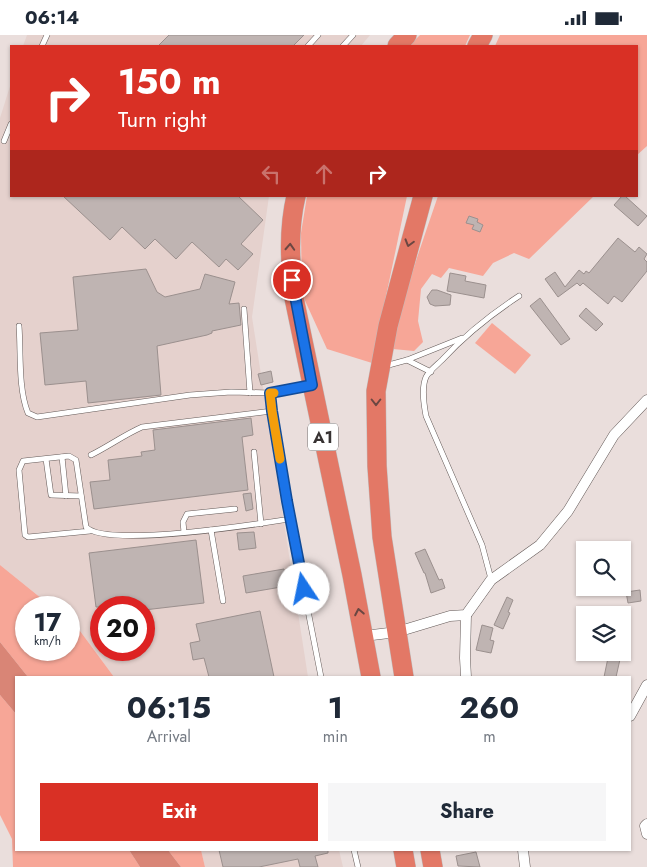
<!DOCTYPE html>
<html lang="en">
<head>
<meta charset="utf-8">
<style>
	body { margin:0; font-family:Jost,sans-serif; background:#f6f6f7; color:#1f2937; height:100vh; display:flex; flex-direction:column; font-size:19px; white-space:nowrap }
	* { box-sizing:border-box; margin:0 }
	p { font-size:16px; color:#747a83 }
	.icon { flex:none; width:28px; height:28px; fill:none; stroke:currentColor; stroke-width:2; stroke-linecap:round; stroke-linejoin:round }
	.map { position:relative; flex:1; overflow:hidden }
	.side { position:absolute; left:15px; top:641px; width:616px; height:175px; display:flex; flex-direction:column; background:#fff; border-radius:0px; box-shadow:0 1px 4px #0004 }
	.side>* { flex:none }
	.banner { position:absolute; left:10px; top:10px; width:628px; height:152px; border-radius:0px; box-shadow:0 1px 4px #0004; background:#d93025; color:#fff; overflow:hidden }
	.buttons { position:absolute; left:576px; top:506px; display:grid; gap:10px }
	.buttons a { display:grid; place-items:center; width:55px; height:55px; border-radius:0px; background:#fff; box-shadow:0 1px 4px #0004; font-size:25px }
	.speed { position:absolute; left:15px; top:561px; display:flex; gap:10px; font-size:25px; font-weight:700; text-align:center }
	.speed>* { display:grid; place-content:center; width:65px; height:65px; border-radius:50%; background:#fff; box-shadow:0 1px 4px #0004; line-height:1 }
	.speed small { font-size:12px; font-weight:400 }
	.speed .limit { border:8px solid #d22; background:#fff; color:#111 }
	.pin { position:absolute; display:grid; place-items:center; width:42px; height:42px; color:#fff; margin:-21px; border:2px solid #fff; border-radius:50%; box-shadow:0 1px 5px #0007 }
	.me { position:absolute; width:55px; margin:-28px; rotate:349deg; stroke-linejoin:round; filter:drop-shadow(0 0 4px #0008) }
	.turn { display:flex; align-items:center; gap:18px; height:105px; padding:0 25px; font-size:22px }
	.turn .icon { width:65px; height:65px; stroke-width:2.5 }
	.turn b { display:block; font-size:35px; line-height:42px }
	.lanes { display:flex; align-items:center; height:48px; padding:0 25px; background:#0003; justify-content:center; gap:25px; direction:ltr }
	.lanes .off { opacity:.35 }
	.eta { display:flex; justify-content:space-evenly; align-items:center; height:85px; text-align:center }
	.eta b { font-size:30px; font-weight:700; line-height:35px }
	.button { display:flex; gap:10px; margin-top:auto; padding:10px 25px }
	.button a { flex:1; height:58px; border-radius:0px; background:#d93025; color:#fff; font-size:20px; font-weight:700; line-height:58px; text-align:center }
	.button a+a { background:#f6f6f7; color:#1f2937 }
	.status { display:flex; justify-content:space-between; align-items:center; height:35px; padding:0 25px; background:#fff; direction:ltr }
	.status svg { height:14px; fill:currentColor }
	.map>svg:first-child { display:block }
</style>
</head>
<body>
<div class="status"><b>06:14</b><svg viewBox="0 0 49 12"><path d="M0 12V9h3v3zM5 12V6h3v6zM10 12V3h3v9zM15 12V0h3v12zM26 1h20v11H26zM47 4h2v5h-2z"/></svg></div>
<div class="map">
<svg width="647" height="832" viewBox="0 0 647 832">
	<rect width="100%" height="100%" fill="#eadedc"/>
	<g fill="#e5d1cd" fill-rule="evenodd">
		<path d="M27 0H370L361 11H23Z"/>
		<path d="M11 48V161H269L252 282 308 642H114L80 596 69 586V572H52L0 530V83ZM101 572H144V615H101Z"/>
		<path d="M201 815H339L343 832H205Z"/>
	</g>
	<g fill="#f7a697">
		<path d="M420 0H470L465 11H409Z"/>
		<path d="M500 0H647V111L636 121V11H495Z"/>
		<path d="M307 161H407L372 328 327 314 302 259 301 198Z"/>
		<path d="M438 161H594L529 224 514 218 493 228 483 241 449 233 441 243 432 239 421 254 418 286 423 307 414 316 393 314C402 262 421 211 438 161Z"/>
		<path d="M492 288 531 320 515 339 475 308Z"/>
		<path d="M0 530 52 572H26V615H69V586L80 596 114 642H28L0 607Z"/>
		<path d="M0 660 16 679V815H129L140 832H13L12 804 0 780Z"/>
		<path d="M168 815H201L205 832H181Z"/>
	</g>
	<g fill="#d98576">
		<path d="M0 607 28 642H16V679L0 660Z"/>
		<path d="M129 815H168L181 832H140Z"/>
	</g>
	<g fill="#bfb4b2" stroke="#9b908e">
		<path d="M169 0H304L293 11H158Z"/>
		<path d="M63 161H238L263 185 241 209 253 219 238 235 226 224 219 232 192 207 176 224 155 204 145 214 122 192 110 205Z"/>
		<path d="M622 161H625L647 181 638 191 614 170Z"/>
		<path d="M469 181 478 184 477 187 483 190 480 197 472 194 474 190 466 188Z"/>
		<path d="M618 203 635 217 639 212 647 219 644 224 647 227V236L622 267 614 261 608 269 583 248 580 251 577 248 558 262 545 244 555 237 565 252 579 235 584 239 586 236 589 238Z"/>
		<path d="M146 234 157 257 165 262 200 254 205 239 235 247 229 269 239 268 241 290 212 296V298L207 300 157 311 161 360 88 368 86 346 45 350 40 298 78 295 73 242Z"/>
		<path d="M450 238 466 241 465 246 486 250 484 263 447 256Z"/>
		<path d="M432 255H437L451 260 450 270 435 271 430 269 427 262Z"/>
		<path d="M540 263 570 304 561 310 530 271Z"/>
		<path d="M586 273 603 289 596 296 579 281Z"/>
		<path d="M271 336 273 347 261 350 258 339Z"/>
		<path d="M251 383 253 400 242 402 248 455 94 474 90 447 110 445 108 425 142 421 141 417 155 415 153 395Z"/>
		<path d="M251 458 253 474 246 476 243 459Z"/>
		<path d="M254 497 256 513 239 515 237 498Z"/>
		<path d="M196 505 204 568 144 575V572H96L89 518Z"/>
		<path d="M425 514 439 545 442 544 445 553 431 558 425 538H424L415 518Z"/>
		<path d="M284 534 287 551 246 558 243 541Z"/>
		<path d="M640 555 641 566 628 568 626 557Z"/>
		<path d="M507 562 513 565 508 577 510 578 503 594 494 590Z"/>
		<path d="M260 576 274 642H209L204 623 193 625 190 608 200 606 196 589Z"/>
		<path d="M482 590 493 593 490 605 494 606 491 618 476 615Z"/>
		<path d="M609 618H616L621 620 616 642H604Z"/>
		<path d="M219 815H328V818L315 821 318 832H300L298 824 259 832H223Z"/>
		<path d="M476 817 480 832 458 831 456 821Z"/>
	</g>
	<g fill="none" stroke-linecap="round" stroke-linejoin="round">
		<g stroke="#645a58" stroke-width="6">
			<g id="lane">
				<path d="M42 11 47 0"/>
				<path d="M308 11 318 0"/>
				<path d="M343 11 353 0"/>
				<path d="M4 106 11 89"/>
				<path d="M244 274 250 358"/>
				<path d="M19 291C21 317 18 354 28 378L37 382 190 360 231 357 270 358"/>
				<path d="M407 325 431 337"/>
				<path d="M385 331 407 325 462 303"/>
				<path d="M309 351 270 358 272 376 290 484 321 642"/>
				<path d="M254 417 261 489"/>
				<path d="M91 420C109 411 124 400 142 392L272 376"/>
				<path d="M62 422 66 461"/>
				<path d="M46 424 51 460 81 461"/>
				<path d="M211 495 223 566"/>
				<path d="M90 496 28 502 25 500 19 435 23 426 69 421 76 425 86 492C106 513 258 489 290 484"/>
				<path d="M184 497 183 487 187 479 235 474"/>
				<path d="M491 544 482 510 426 381C424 370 421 353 426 342 429 336 437 330 442 325 466 299 490 280 519 261"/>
				<path d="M354 815 358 832"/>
			</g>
		</g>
		<g stroke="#645a58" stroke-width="11">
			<g id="street">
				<path d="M364 601 397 597 450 581 466 580 491 545 540 510 568 476 614 400 647 365"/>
				<path d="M466 642 465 623 466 580"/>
				<path d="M630 681 647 650"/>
				<path d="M647 789 645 791 647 799"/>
				<path d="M523 815 525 832"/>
			</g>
		</g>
		<g stroke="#bfbdbd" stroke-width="20">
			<g id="highway">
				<path d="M397 11 407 0"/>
				<path d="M477 11 483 0"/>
				<path d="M296 161C288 195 290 229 294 263L352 540 371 642"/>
				<path d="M404 642 382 502 377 431 376 356 388 291 423 161"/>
				<path d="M403 815 406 832"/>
				<path d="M430 815 433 832"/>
			</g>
		</g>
		<use href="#lane" stroke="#fff" stroke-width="5"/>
		<use href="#street" stroke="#fff" stroke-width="10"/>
		<use href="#highway" stroke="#e37866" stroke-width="19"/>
	</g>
	<defs><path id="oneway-chevron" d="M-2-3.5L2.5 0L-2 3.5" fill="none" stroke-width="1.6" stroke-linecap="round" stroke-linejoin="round" transform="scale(1.25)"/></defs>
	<g stroke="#6b4742">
		<use href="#oneway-chevron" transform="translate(409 208) rotate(106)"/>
		<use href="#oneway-chevron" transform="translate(290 212) rotate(-87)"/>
		<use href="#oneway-chevron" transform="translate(376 367) rotate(90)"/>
		<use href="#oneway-chevron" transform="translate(359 577) rotate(-101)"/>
	</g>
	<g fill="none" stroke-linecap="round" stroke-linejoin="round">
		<g stroke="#114b97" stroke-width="12">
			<path id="route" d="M292 245 312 350 270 358 272 376 287 466 304 554"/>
		</g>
		<use href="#route" stroke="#1a73e8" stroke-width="9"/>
		<path stroke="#f59e0b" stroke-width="9" d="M274 358H270L272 376 280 424"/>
	</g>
	<g text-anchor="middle" stroke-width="5" stroke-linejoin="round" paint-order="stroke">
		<rect fill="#fff" stroke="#737070" stroke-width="1" x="308" y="388.5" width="30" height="27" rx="4"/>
		<g font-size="16" font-weight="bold" fill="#373232">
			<text x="323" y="408">A1</text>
		</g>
	</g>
</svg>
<div class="buttons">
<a><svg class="icon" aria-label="search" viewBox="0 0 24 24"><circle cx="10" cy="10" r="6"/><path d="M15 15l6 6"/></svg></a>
<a><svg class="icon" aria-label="layers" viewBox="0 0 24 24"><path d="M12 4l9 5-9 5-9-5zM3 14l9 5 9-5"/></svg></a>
</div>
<div class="speed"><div>17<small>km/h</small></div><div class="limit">20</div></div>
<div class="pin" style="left:292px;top:245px;background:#d93025"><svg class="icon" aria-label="arrive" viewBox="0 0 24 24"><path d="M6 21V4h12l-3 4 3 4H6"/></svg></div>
<svg class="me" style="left:304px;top:554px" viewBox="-20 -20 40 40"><circle r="19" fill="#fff"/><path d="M0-13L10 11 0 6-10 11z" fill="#1a73e8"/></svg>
<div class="banner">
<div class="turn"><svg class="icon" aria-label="right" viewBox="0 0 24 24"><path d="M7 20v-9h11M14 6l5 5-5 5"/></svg><div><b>150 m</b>Turn right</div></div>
<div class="lanes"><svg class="icon off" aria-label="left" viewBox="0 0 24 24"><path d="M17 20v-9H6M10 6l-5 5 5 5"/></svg><svg class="icon off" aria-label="ahead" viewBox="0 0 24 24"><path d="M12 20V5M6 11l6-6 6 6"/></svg><svg class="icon" aria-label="right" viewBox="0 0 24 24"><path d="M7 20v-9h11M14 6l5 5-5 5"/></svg></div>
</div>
<section class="side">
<div class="eta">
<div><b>06:15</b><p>Arrival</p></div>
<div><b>1</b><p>min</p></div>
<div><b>260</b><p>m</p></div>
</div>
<div class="button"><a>Exit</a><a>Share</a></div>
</section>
</div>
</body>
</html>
